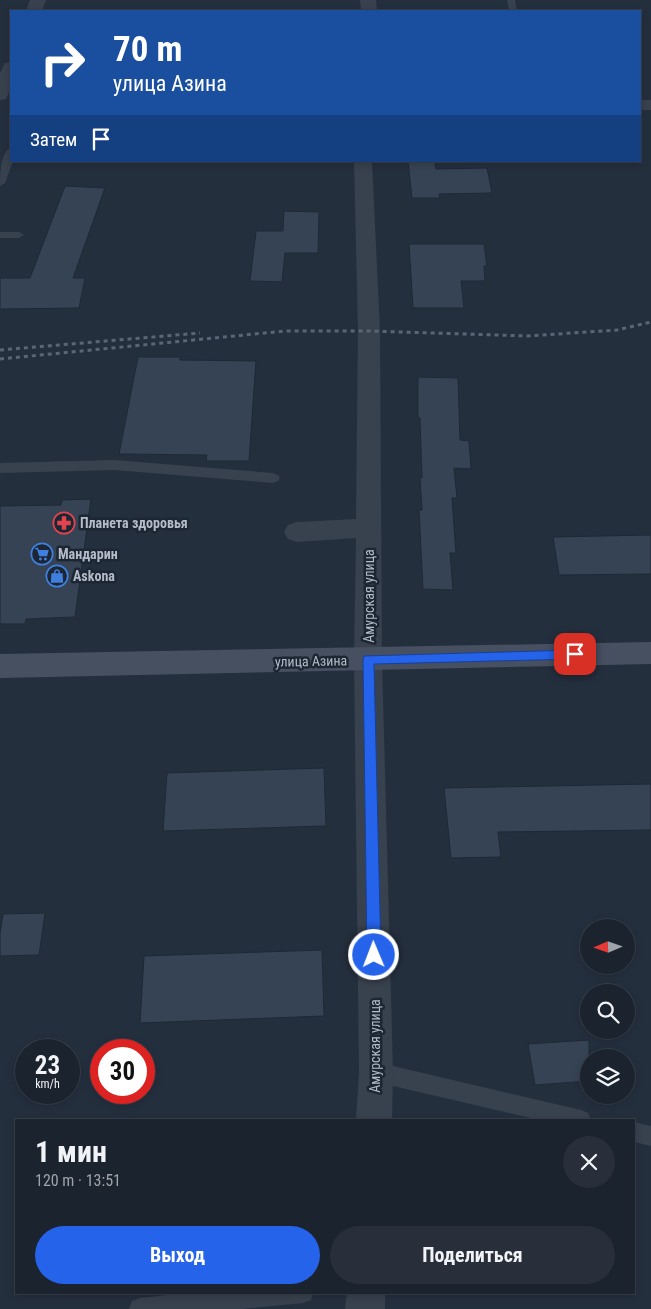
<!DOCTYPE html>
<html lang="ru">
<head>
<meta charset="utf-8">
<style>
	body { margin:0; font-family:"Roboto Condensed",sans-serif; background:#282f3a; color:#f1f3f6; height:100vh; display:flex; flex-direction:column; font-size:19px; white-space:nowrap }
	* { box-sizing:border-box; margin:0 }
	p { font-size:16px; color:#a0a4aa }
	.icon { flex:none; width:28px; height:28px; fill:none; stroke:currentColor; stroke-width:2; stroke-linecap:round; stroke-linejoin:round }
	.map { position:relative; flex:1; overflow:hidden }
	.sheet { position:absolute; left:15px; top:1119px; width:620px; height:175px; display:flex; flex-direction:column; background:#1b232e; border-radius:0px; box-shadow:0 2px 8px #0003,0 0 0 1px #39404a }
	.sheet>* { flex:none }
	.top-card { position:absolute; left:10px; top:10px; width:631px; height:152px; border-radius:0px; box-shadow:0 2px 8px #0003,0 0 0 1px #39404a; background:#1a4fa0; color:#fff; overflow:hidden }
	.needle { width:32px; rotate:268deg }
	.controls { position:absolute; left:580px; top:919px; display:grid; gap:10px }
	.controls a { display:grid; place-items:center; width:55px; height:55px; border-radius:50%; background:#1b232e; box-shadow:0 2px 8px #0003,0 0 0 1px #39404a; font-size:25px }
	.speed { position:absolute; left:15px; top:1039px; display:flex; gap:10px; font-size:25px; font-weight:700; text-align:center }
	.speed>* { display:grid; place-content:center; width:65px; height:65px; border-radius:50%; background:#1b232e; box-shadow:0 2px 8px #0003,0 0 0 1px #39404a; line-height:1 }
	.speed small { font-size:12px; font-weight:400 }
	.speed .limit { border:8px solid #d22; background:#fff; color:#111 }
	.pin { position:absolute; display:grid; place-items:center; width:42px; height:42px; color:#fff; margin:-21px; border-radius:10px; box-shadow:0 2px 8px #0006 }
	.me { position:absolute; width:55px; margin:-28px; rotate:359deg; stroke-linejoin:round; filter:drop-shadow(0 0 4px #0008) }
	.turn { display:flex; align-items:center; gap:18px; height:105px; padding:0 20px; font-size:22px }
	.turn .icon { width:65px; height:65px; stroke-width:2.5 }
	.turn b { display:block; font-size:35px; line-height:42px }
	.then { display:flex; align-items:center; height:48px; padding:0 20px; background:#0003; gap:10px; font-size:19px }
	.round { display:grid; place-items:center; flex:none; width:52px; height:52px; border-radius:26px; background:#282f3a }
	.head { display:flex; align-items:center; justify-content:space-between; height:85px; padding:0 20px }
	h1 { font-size:30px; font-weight:700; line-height:38px }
	.primary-button { display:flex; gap:10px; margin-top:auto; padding:10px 20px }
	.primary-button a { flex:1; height:58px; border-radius:30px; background:#2563eb; color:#fff; font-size:20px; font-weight:700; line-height:58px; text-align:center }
	.primary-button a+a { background:#282f3a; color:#f1f3f6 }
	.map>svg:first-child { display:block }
</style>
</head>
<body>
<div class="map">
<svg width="651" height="1309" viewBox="0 0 651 1309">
	<rect width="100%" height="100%" fill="#242f3e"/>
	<g fill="#364354" stroke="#1f2835">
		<path d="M408 161H435L436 169 487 168 492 193 439 194 440 198H412Z"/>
		<path d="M65 186 105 188 73 278H85L79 308 0 309V278H30Z"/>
		<path d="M284 211 319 212 318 253H285L282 282 250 281 256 231H283Z"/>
		<path d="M409 244H484L487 266H484L485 281H461L464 308H413Z"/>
		<path d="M138 357H180V360L256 361 249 461H206L207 455 119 454Z"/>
		<path d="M418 377 458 378 460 440 469 441 471 469 454 468 457 498H452L456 553H450L453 590 423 589 419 510H422L420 478H422L420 418H418Z"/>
		<path d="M91 499 75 617 26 619 25 624H0V506L61 505 62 500Z"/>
		<path d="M651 535V574L559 575 553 537Z"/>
		<path d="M324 768 326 826 163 831 167 773Z"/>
		<path d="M651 784V830L498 832 501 857 451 858 444 788Z"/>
		<path d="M45 913 39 955 0 956V934L3 914Z"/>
		<path d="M322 950 324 1016 140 1023 144 956Z"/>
		<path d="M589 1040V1081L535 1085 528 1044Z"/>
	</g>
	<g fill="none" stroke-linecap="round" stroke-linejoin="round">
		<g fill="#38414e" fill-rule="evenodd">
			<path d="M507 0H515L517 11H509Z"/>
			<path d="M11 148 13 161 5 183 0 186C0 175 0 152 11 148Z"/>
			<path d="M0 232H19L24 235 19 238H0Z"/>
			<path d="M114 460 273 473 278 475 280 478 278 481 273 483 114 470 0 473V463Z"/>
			<path d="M376 1062 581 1110 588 1113 591 1120H539L376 1082 369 1079 366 1072 369 1065Z"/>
			<path d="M634 1122 651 1126V1146L634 1142Z"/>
			<path d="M196 1292H313L311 1300 303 1303 242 1309H129L132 1301 140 1298Z"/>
		</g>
		<g fill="#38414e" fill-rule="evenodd">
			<path d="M30 0H46L42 11H26Z"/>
			<path d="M360 0H376L377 11H361Z"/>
			<path d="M11 62V88L6 99 0 100V73L5 63Z"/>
			<rect x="640" y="100" width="11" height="10"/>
			<path d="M354 161H372L380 331 382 660 393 1072 392 1120H356L359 1072 354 660 356 538 297 542 288 539 284 532 288 525 297 522 356 519 358 331Z"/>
			<path d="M347 1292H385V1309H345Z"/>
		</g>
		<path fill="#465061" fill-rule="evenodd" d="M651 642V664L0 678V654Z"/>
		<g stroke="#5a6575" stroke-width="3" stroke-dasharray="4 4" stroke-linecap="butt">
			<path d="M0 350 200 333"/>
			<path d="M0 359 285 331H369L527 336 617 330 651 322"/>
		</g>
	</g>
	<path fill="#2563eb" stroke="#184099" d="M575 650 579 651 581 654 579 658 575 659 374 664 381 955 379 960 374 962 369 960 367 955 363 660 364 656Z"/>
	<defs>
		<g id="pharmacy-ring" transform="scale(1.125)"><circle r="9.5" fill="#1d2633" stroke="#e0444e" stroke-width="1.5"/><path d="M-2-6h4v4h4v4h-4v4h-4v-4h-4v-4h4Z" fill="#e0444e"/></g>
		<g id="supermarket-ring" transform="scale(1.125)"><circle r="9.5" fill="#1d2633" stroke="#3f7fe0" stroke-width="1.5"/><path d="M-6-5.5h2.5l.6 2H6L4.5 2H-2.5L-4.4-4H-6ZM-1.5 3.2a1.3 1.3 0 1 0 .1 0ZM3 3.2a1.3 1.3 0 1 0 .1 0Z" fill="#3f7fe0"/></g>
		<g id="shop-ring" transform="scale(1.125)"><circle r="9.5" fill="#1d2633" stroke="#3f7fe0" stroke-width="1.5"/><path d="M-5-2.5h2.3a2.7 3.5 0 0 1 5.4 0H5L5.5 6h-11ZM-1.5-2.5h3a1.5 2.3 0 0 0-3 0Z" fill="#3f7fe0"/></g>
	</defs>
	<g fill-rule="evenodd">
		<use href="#pharmacy-ring" x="64" y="523"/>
		<use href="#supermarket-ring" x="42" y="554"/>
		<use href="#shop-ring" x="57" y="576"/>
	</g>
	<g text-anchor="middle" stroke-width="5" stroke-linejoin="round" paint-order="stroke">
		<g font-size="14" font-weight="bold" fill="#b4bcc9" stroke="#1d2633" text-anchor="start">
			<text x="80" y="528">Планета здоровья</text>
			<text x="58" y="559">Мандарин</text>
			<text x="73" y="581">Askona</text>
		</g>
		<g font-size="14" fill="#b4bcc9" stroke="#1d2633">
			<text transform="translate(369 596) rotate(-90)" y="5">Амурская улица</text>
			<text transform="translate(311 661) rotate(-1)" y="5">улица Азина</text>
			<text transform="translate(375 1046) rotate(-90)" y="5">Амурская улица</text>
		</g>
	</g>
</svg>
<div class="controls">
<a><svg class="needle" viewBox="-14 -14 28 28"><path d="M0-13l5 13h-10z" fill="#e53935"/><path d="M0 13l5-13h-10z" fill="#a0a4aa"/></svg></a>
<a><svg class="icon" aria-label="search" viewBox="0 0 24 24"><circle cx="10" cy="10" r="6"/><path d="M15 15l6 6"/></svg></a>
<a><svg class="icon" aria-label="layers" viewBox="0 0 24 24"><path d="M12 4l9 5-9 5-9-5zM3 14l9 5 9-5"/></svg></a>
</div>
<div class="speed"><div>23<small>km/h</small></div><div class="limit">30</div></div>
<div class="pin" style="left:575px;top:654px;background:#d93025"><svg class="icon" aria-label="arrive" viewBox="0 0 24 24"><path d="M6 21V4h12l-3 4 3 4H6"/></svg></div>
<svg class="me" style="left:374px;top:955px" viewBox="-20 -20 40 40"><circle r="17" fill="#2563eb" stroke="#fff" stroke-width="3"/><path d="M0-11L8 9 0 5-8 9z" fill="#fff"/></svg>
<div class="top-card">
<div class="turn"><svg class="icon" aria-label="right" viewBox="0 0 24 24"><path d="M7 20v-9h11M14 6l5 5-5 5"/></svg><div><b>70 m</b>улица Азина</div></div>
<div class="then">Затем<svg class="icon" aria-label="arrive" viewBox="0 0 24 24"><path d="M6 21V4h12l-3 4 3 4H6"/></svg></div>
</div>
<section class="sheet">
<div class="head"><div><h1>1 мин</h1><p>120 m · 13:51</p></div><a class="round"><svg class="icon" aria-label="close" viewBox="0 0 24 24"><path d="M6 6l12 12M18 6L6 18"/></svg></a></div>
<div class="primary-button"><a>Выход</a><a>Поделиться</a></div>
</section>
</div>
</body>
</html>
